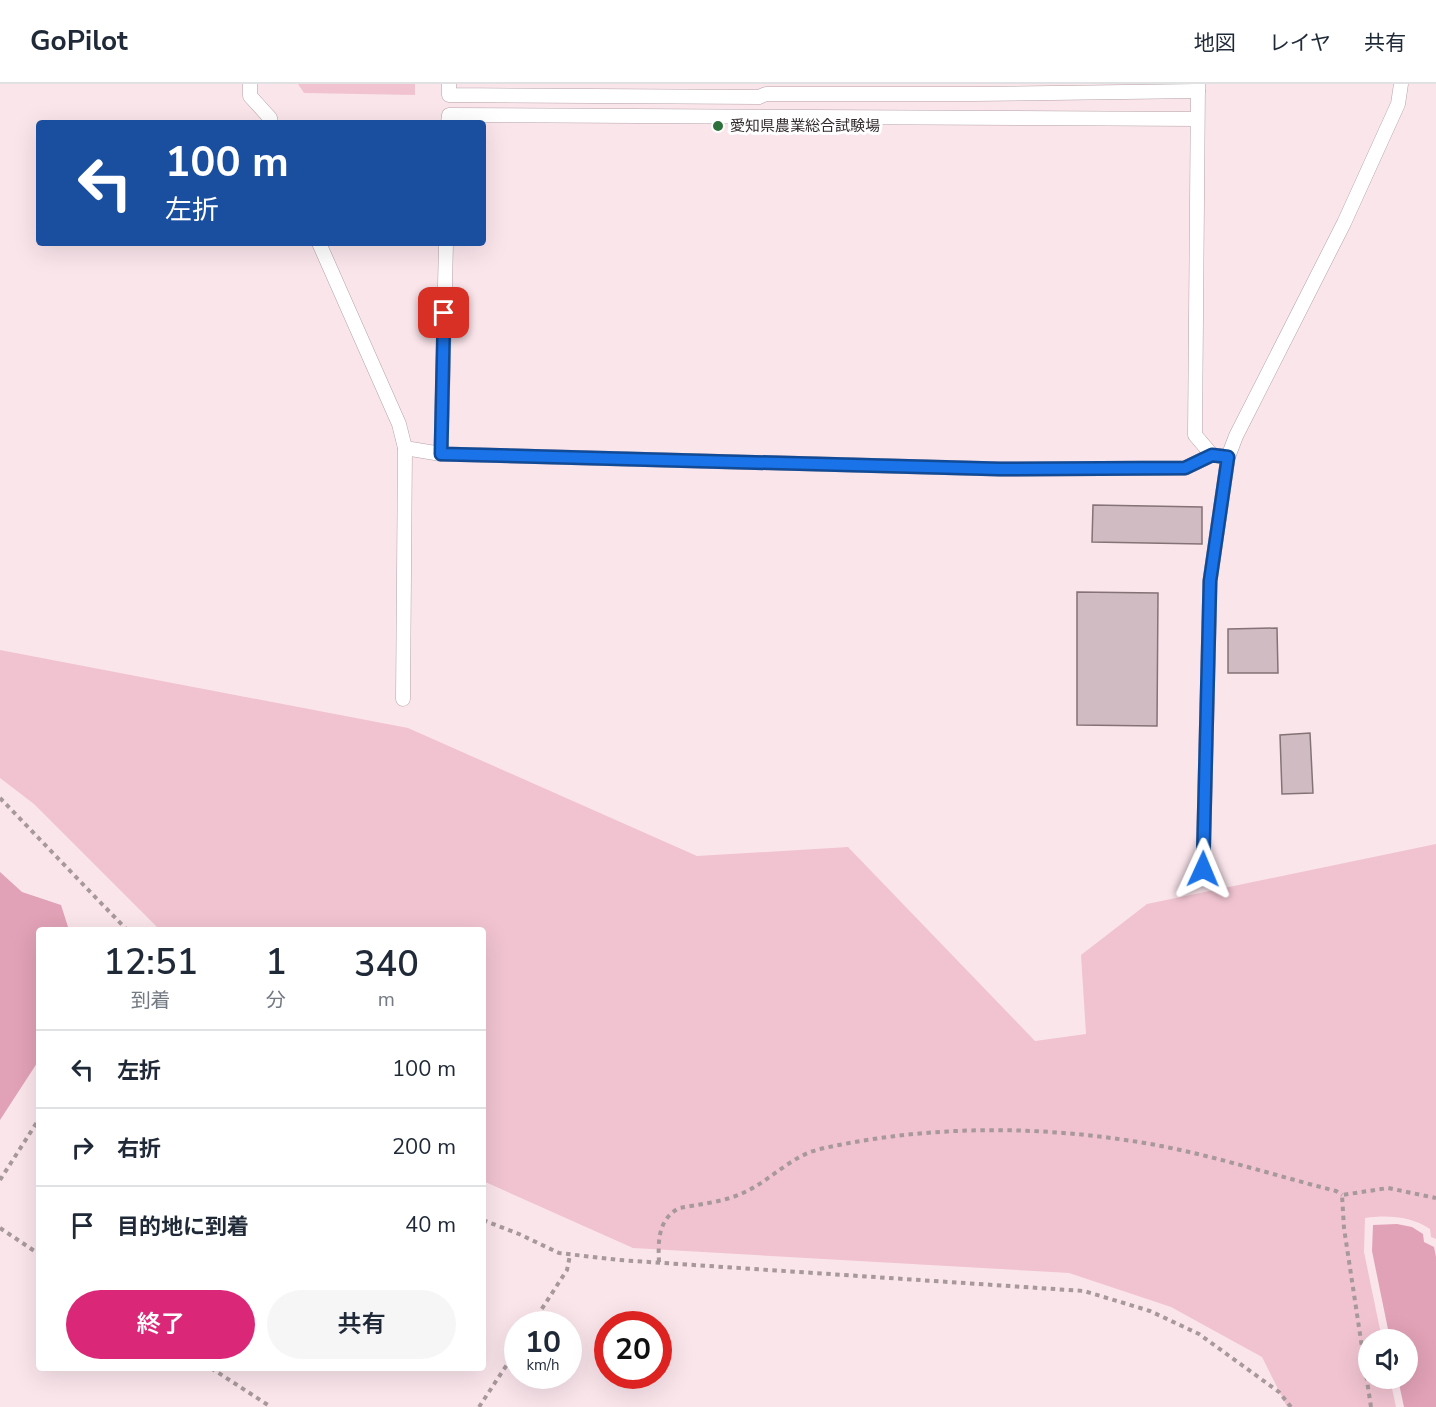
<!DOCTYPE html>
<html lang="ja">
<head>
<meta charset="utf-8">
<style>
	body { margin:0; font-family:"Nunito Sans","Noto Sans JP",sans-serif; background:#f6f6f7; color:#1f2937; height:100vh; display:flex; flex-direction:column; font-size:22px; white-space:nowrap }
	* { box-sizing:border-box; margin:0 }
	p { font-size:20px; color:#747a83 }
	.icon { flex:none; width:33px; height:33px; fill:none; stroke:currentColor; stroke-width:2; stroke-linecap:round; stroke-linejoin:round }
	.map { position:relative; flex:1; overflow:hidden }
	.sheet { position:absolute; left:36px; top:843px; width:450px; height:444px; display:flex; flex-direction:column; background:#fff; border-radius:6px; box-shadow:0 6px 24px #0002 }
	.sheet>* { flex:none }
	.banner { position:absolute; left:36px; top:36px; width:450px; height:126px; border-radius:6px; box-shadow:0 6px 24px #0002; background:#1a4fa0; color:#fff; overflow:hidden }
	.tools { position:absolute; left:1358px; top:1245px; display:grid; gap:12px }
	.tools a { display:grid; place-items:center; width:60px; height:60px; border-radius:50%; background:#fff; box-shadow:0 6px 24px #0002; font-size:30px }
	.speed { position:absolute; left:504px; top:1227px; display:flex; gap:12px; font-size:30px; font-weight:700; text-align:center }
	.speed>* { display:grid; place-content:center; width:78px; height:78px; border-radius:50%; background:#fff; box-shadow:0 6px 24px #0002; line-height:1 }
	.speed small { font-size:15px; font-weight:400 }
	.speed .limit { border:9px solid #d22; background:#fff; color:#111 }
	.pin { position:absolute; display:grid; place-items:center; width:51px; height:51px; color:#fff; margin:-26px; border-radius:12px; box-shadow:0 3px 9px #0006 }
	.me { position:absolute; width:66px; margin:-33px; rotate:1deg; stroke-linejoin:round; filter:drop-shadow(0 0 4px #0008) }
	.turn { display:flex; align-items:center; gap:21px; height:126px; padding:0 30px; font-size:27px }
	.turn .icon { width:78px; height:78px; stroke-width:2.5 }
	.turn b { display:block; font-size:42px; line-height:51px }
	.eta { display:flex; justify-content:space-evenly; align-items:center; height:102px; text-align:center }
	.eta b { font-size:36px; font-weight:600; line-height:42px }
	.action { display:flex; gap:12px; margin-top:auto; padding:12px 30px }
	.action a { flex:1; height:69px; border-radius:36px; background:#db2777; color:#fff; font-size:24px; font-weight:600; line-height:69px; text-align:center }
	.action a+a { background:#f6f6f7; color:#1f2937 }
	ul { padding:0; list-style:none }
	li { display:flex; align-items:center; gap:18px; height:78px; padding:0 30px; border-top:2px solid #e0e1e3 }
	li div { flex:1 }
	li b { display:block; font-size:22px }
	li em { font-style:normal }
	header { display:flex; align-items:center; gap:36px; box-sizing:border-box; height:84px; padding:0 30px; background:#fff; border-bottom:2px solid #e0e1e3 }
	header strong { font-size:28px }
	nav { display:flex; gap:33px; margin-inline-start:auto; font-size:21px }
	.map>svg:first-child { display:block }
</style>
</head>
<body>
<header>
<strong>GoPilot</strong>
<nav><a>地図</a><a>レイヤ</a><a>共有</a></nav>
</header>
<div class="map">
<svg width="1436" height="1323" viewBox="0 0 1436 1323">
	<rect width="100%" height="100%" fill="#fae5eb"/>
	<g fill="#f1c3d1">
		<path d="M298 0H415V11L304 9Z"/>
		<path d="M0 566 408 644 697 772 848 763 1035 957 1086 950 1081 871 1147 820 1436 760V1155L1431 1153 1430 1145C1410 1132 1388 1131 1365 1134L1364 1168 1382 1255 1368 1256V1294L1390 1295 1396 1323H1287L1262 1273 1171 1223 1069 1189 633 1164 483 1097V846H160L34 720 0 694Z"/>
	</g>
	<g fill="#e1a1b6">
		<path d="M0 788 22 808 61 821 69 846H39V976L0 1036Z"/>
		<path d="M1397 1140 1412 1143 1423 1150 1424 1158 1434 1163 1436 1173V1323H1404L1398 1295 1407 1294V1256L1390 1255 1372 1167 1373 1141Z"/>
	</g>
	<g fill="#cfbbc1" stroke="#847277" stroke-width="1.5">
		<path d="M1093 421 1202 423V460L1092 458Z"/>
		<path d="M1077 508 1158 509 1157 642 1077 641Z"/>
		<path d="M1277 544 1278 589H1228V545Z"/>
		<path d="M1310 649 1313 709 1282 710 1280 651Z"/>
	</g>
	<g fill="none" stroke-linecap="round" stroke-linejoin="round">
		<g stroke="#b5a2a7" stroke-width="15">
			<g id="lane">
				<path d="M250 0V12L270 34 271 39"/>
				<path d="M449 0V11L759 13 766 10H974L1198 7"/>
				<path d="M1198 0 1195 351 1212 371"/>
				<path d="M448 39 449 31 1197 35"/>
				<path d="M319 159 399 340 405 364 403 615"/>
				<path d="M405 364 441 370 1000 385 1185 384 1212 371 1228 373"/>
				<path d="M441 370 446 159"/>
				<path d="M1203 785 1210 497 1228 373 1236 352 1344 139 1398 20 1401 0"/>
			</g>
		</g>
		<g stroke="#a7989c" stroke-width="4" stroke-dasharray="4.5 4.5" stroke-linecap="butt">
			<path d="M0 714 127 846"/>
			<path d="M0 1096 39 1035"/>
			<path d="M483 1136 519 1150 559 1169 619 1176 1084 1207 1150 1227 1199 1250 1279 1308 1291 1323"/>
			<path d="M0 1144 39 1170"/>
			<path d="M659 1178C658 1156 658 1136 679 1124 700 1120 725 1118 745 1108 771 1096 791 1072 820 1065 922 1042 1029 1041 1132 1057 1200 1067 1269 1090 1336 1107L1342 1111"/>
			<path d="M532 1240 567 1186 570 1171"/>
			<path d="M211 1284 271 1323"/>
			<path d="M479 1323 518 1264"/>
			<path d="M1371 1323 1344 1144 1342 1111 1388 1104 1436 1114"/>
		</g>
		<use href="#lane" stroke="#fff" stroke-width="14"/>
	</g>
	<g fill="none" stroke-linecap="round" stroke-linejoin="round">
		<g stroke="#114b97" stroke-width="15">
			<path id="route" d="M444 229 441 370 1000 385 1185 384 1212 371 1228 373 1210 497 1203 785"/>
		</g>
		<use href="#route" stroke="#1a73e8" stroke-width="10"/>
	</g>
	<circle fill="#2c703b" stroke="#fff" stroke-width="2" cx="718" cy="42" r="6"/>
	<g text-anchor="middle" stroke-width="6" stroke-linejoin="round" paint-order="stroke">
		<g font-size="15" fill="#342d2f" stroke="#fff" text-anchor="start">
			<text x="730" y="47">愛知県農業総合試験場</text>
		</g>
	</g>
</svg>
<div class="tools">
<a><svg class="icon" aria-label="sound" viewBox="0 0 24 24"><path d="M4 9h4l5-4v14l-5-4H4zM17 9q2 3 0 6"/></svg></a>
</div>
<div class="speed"><div>10<small>km/h</small></div><div class="limit">20</div></div>
<div class="pin" style="left:444px;top:229px;background:#d93025"><svg class="icon" aria-label="arrive" viewBox="0 0 24 24"><path d="M6 21V4h12l-3 4 3 4H6"/></svg></div>
<svg class="me" style="left:1203px;top:785px" viewBox="-20 -20 40 40"><path d="M0-17L14 15 0 8-14 15z" fill="#1a73e8" stroke="#fff" stroke-width="4"/></svg>
<div class="banner">
<div class="turn"><svg class="icon" aria-label="left" viewBox="0 0 24 24"><path d="M17 20v-9H6M10 6l-5 5 5 5"/></svg><div><b>100 m</b>左折</div></div>
</div>
<section class="sheet">
<div class="eta">
<div><b>12:51</b><p>到着</p></div>
<div><b>1</b><p>分</p></div>
<div><b>340</b><p>m</p></div>
</div>
<ul>
<li><svg class="icon" aria-label="left" viewBox="0 0 24 24"><path d="M17 20v-9H6M10 6l-5 5 5 5"/></svg><div><b>左折</b></div><em>100 m</em></li>
<li><svg class="icon" aria-label="right" viewBox="0 0 24 24"><path d="M7 20v-9h11M14 6l5 5-5 5"/></svg><div><b>右折</b></div><em>200 m</em></li>
<li><svg class="icon" aria-label="arrive" viewBox="0 0 24 24"><path d="M6 21V4h12l-3 4 3 4H6"/></svg><div><b>目的地に到着</b></div><em>40 m</em></li>
</ul>
<div class="action"><a>終了</a><a>共有</a></div>
</section>
</div>
</body>
</html>
